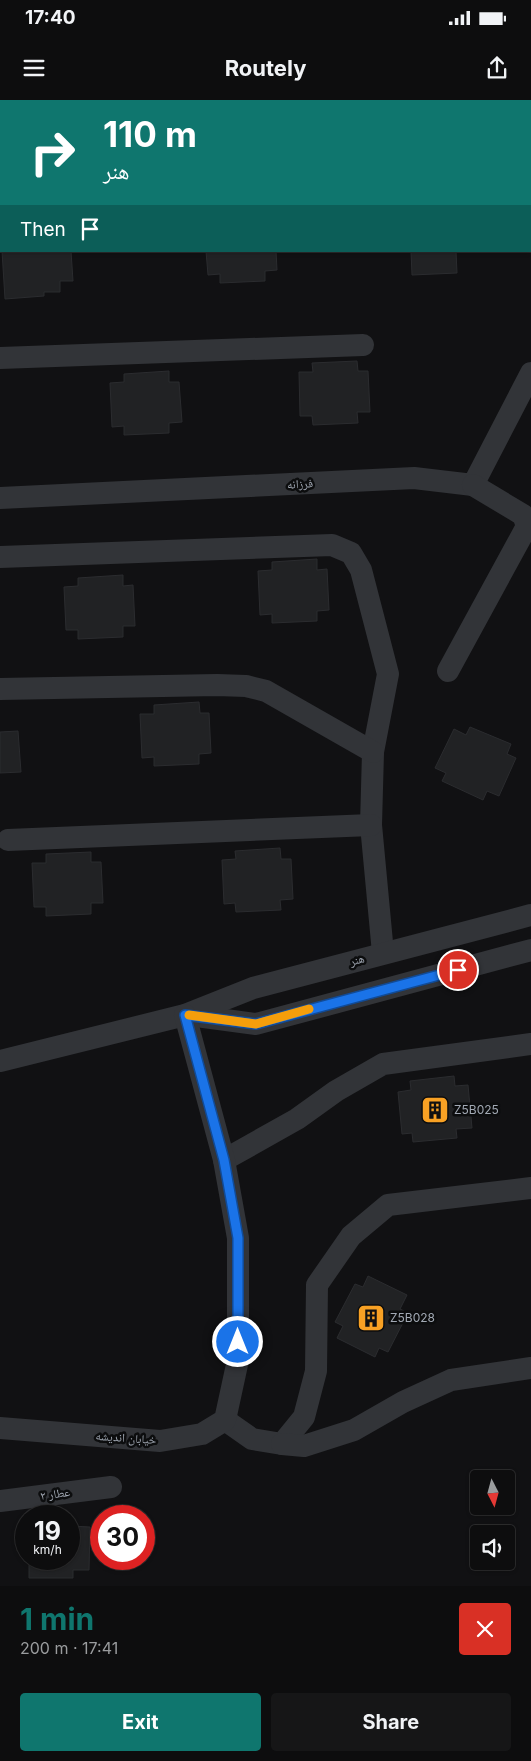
<!DOCTYPE html>
<html lang="en">
<head>
<meta charset="utf-8">
<style>
	body { margin:0; font-family:Inter,"Noto Naskh Arabic",sans-serif; background:#161617; color:#f1f3f6; height:100vh; display:flex; flex-direction:column; font-size:19px; white-space:nowrap }
	* { box-sizing:border-box; margin:0 }
	p { font-size:16px; color:#9a9c9e }
	.icon { flex:none; width:28px; height:28px; fill:none; stroke:currentColor; stroke-width:2; stroke-linecap:round; stroke-linejoin:round }
	.map { position:relative; height:1486px; overflow:hidden }
	.panel { display:flex; flex-direction:column; background:#0d0d0e; flex:1 }
	.panel>* { flex:none }
	.banner { position:absolute; left:0px; top:0px; width:531px; height:152px; box-shadow:0 1px 4px #0004,0 0 0 1px #2d2d2e; background:#0f766e; color:#fff; overflow:hidden }
	.needle { width:32px; rotate:174deg }
	.fabs { position:absolute; left:470px; top:1370px; display:grid; gap:10px }
	.fabs a { display:grid; place-items:center; width:45px; height:45px; border-radius:5px; background:#0d0d0e; box-shadow:0 1px 4px #0004,0 0 0 1px #2d2d2e; font-size:25px }
	.speed { position:absolute; left:15px; top:1405px; display:flex; gap:10px; font-size:25px; font-weight:700; text-align:center }
	.speed>* { display:grid; place-content:center; width:65px; height:65px; border-radius:50%; background:#0d0d0e; box-shadow:0 1px 4px #0004,0 0 0 1px #2d2d2e; line-height:1 }
	.speed small { font-size:12px; font-weight:400 }
	.speed .limit { border:8px solid #d22; background:#fff; color:#111 }
	.pin { position:absolute; display:grid; place-items:center; width:42px; height:42px; color:#fff; margin:-21px; border:2px solid #fff; border-radius:50%; box-shadow:0 1px 5px #0007 }
	.me { position:absolute; width:55px; margin:-28px; rotate:0deg; stroke-linejoin:round; filter:drop-shadow(0 0 4px #0008) }
	.turn { display:flex; align-items:center; gap:18px; height:105px; padding:0 20px; font-size:22px }
	.turn .icon { width:65px; height:65px; stroke-width:2.5 }
	.turn b { display:block; font-size:35px; line-height:42px }
	.then { display:flex; align-items:center; height:48px; padding:0 20px; background:#0003; gap:10px; font-size:19px }
	.round { display:grid; place-items:center; flex:none; width:52px; height:52px; border-radius:5px; background:#161617 }
	.summary { display:flex; align-items:center; justify-content:space-between; height:85px; padding:0 20px }
	h1 { font-size:30px; font-weight:700; line-height:38px; color:#0f766e }
	.primary-button { display:flex; gap:10px; margin-top:auto; padding:10px 20px }
	.primary-button a { flex:1; height:58px; border-radius:5px; background:#0f766e; color:#fff; font-size:20px; font-weight:700; line-height:58px; text-align:center }
	.primary-button a+a { background:#161617; color:#f1f3f6 }
	.status { display:flex; justify-content:space-between; align-items:center; height:35px; padding:0 25px; background:#0d0d0e; direction:ltr }
	.status svg { height:14px; fill:currentColor }
	header { display:flex; justify-content:space-between; align-items:center; height:65px; padding:0 20px; background:#0d0d0e; font-size:22px; font-weight:700 }
	.map>svg:first-child { display:block }
</style>
</head>
<body>
<div class="status"><b>17:40</b><svg viewBox="0 0 49 12"><path d="M0 12V9h3v3zM5 12V6h3v6zM10 12V3h3v9zM15 12V0h3v12zM26 1h20v11H26zM47 4h2v5h-2z"/></svg></div>
<header><svg class="icon" aria-label="menu" viewBox="0 0 24 24"><path d="M4 6h16M4 12h16M4 18h16"/></svg>Routely<svg class="icon" aria-label="share" viewBox="0 0 24 24"><path d="M12 15V3M7 8l5-5 5 5M5 13v7h14v-7"/></svg></header>
<div class="map">
<svg width="531" height="1486" viewBox="0 0 531 1486">
	<rect width="100%" height="100%" fill="#111113"/>
	<g fill="#212224" stroke="#2b2c2f">
		<path d="M2 151H71L73 181H60V192H44V196L5 199Z"/>
		<path d="M206 151H276L277 170 265 171V181L220 183V174L208 175Z"/>
		<path d="M411 151H456L457 173 412 175Z"/>
		<path d="M357 261 358 271H368L370 312H357L358 323 313 325 312 316H300L299 272H313L312 263Z"/>
		<path d="M169 271V282H179L182 322 169 323V333L124 335V326L112 327 110 283 124 282V274Z"/>
		<path d="M317 459V470L327 469 329 510 317 511V521L272 523V514L260 515 258 471 272 470V462Z"/>
		<path d="M123 475V486L133 485 135 526H123V537L78 539V530H66L64 487 78 486V478Z"/>
		<path d="M199 602 200 613H209L211 653 199 654V664L154 666V657L142 658 140 614H154V605Z"/>
		<path d="M470 627 511 644 507 654 516 658 499 696 487 691 483 700 442 681 446 673 435 668 454 629 466 635Z"/>
		<path d="M18 631 21 672 0 673V632Z"/>
		<path d="M280 748 281 759H291L293 799 280 800 281 810 236 812 235 803 224 804 222 760 236 759 235 751Z"/>
		<path d="M91 752V762H101L103 803H91V814L46 816V807H34L32 763H46V754Z"/>
		<path d="M454 976 455 986 468 985 472 1028 456 1029 457 1038 413 1042 412 1033 402 1034 398 992 411 990 410 981Z"/>
		<path d="M368 1176 407 1195 400 1209 408 1213 388 1252 379 1248 375 1257 337 1238 343 1226 335 1222 355 1184 363 1187Z"/>
		<path d="M69 1426 90 1427 89 1470H73V1478H29V1459H69Z"/>
	</g>
	<g fill="none" stroke-linecap="round" stroke-linejoin="round">
		<g stroke="#323438" stroke-width="22">
			<path d="M60 0V1"/>
			<path d="M0 114H1"/>
			<path d="M0 258 363 245"/>
			<path d="M0 398 414 378 473 385 531 273"/>
			<path d="M0 457 332 445 351 453 361 470 388 574 373 652 371 725 383 853"/>
			<path d="M448 571 527 426 523 415 473 385"/>
			<path d="M0 589 217 585 246 586 266 591 373 652"/>
			<path d="M8 740 371 725"/>
			<path d="M189 915 256 924 531 850"/>
			<path d="M0 961 185 915 253 888 531 815"/>
			<path d="M224 1060 297 1019 336 991 383 964 531 944"/>
			<path d="M225 1320 252 1339 282 1344 304 1317 316 1271 317 1185 351 1136 388 1105 531 1088"/>
			<path d="M0 1328 160 1341 202 1334 225 1320 238 1260V1138L224 1060 185 915"/>
			<path d="M282 1344 304 1346 354 1330 403 1302 451 1280 531 1268"/>
			<path d="M0 1401 111 1387"/>
		</g>
		<g stroke="#4e5157" stroke-width="28">
			<path d="M377 0 379 1"/>
			<path d="M474 0 477 1"/>
			<path d="M530 28H531"/>
			<path d="M530 76H531"/>
		</g>
	</g>
	<g fill="none" stroke-linecap="round" stroke-linejoin="round">
		<g stroke="#114b97" stroke-width="12">
			<path id="route" d="M238 1242V1138L224 1060 185 915 256 924 458 870"/>
		</g>
		<use href="#route" stroke="#1a73e8" stroke-width="9"/>
		<path stroke="#f59e0b" stroke-width="9" d="M189 915 256 924 309 909"/>
	</g>
	<defs>
		<g id="building-square" transform="scale(1.4375)"><rect x="-9" y="-9" width="18" height="18" rx="4" fill="#f8a124" stroke="#0c0d0e"/><path d="M-4-6H4V6H1V3H-1V6H-4ZM-2.5-4.3h1.7v1.8h-1.7ZM.8-4.3h1.7v1.8H.8ZM-2.5-1h1.7V.8h-1.7ZM.8-1h1.7V.8H.8Z" fill="#111"/></g>
	</defs>
	<g fill-rule="evenodd">
		<use href="#building-square" x="435" y="1010"/>
		<use href="#building-square" x="371" y="1218"/>
	</g>
	<g text-anchor="middle" stroke-width="5" stroke-linejoin="round" paint-order="stroke">
		<g font-size="12" fill="#a2a9b4" stroke="#0c0d0e">
			<text transform="translate(300 384) rotate(-3)" y="4">فرزانه</text>
			<text transform="translate(357 860) rotate(-15)" y="4">هنر</text>
			<text transform="translate(126 1338) rotate(4)" y="4">خیابان اندیشه</text>
			<text transform="translate(55 1394) rotate(-8)" y="4">عطار ۲</text>
		</g>
		<g font-size="12" fill="#a2a9b4" stroke="#0c0d0e" text-anchor="start">
			<text x="454" y="1014">Z5B025</text>
			<text x="390" y="1222">Z5B028</text>
		</g>
	</g>
</svg>
<div class="fabs">
<a><svg class="needle" viewBox="-14 -14 28 28"><path d="M0-13l5 13h-10z" fill="#e53935"/><path d="M0 13l5-13h-10z" fill="#9a9c9e"/></svg></a>
<a><svg class="icon" aria-label="sound" viewBox="0 0 24 24"><path d="M4 9h4l5-4v14l-5-4H4zM17 9q2 3 0 6"/></svg></a>
</div>
<div class="speed"><div>19<small>km/h</small></div><div class="limit">30</div></div>
<div class="pin" style="left:458px;top:870px;background:#d93025"><svg class="icon" aria-label="arrive" viewBox="0 0 24 24"><path d="M6 21V4h12l-3 4 3 4H6"/></svg></div>
<svg class="me" style="left:238px;top:1242px" viewBox="-20 -20 40 40"><circle r="17" fill="#1a73e8" stroke="#fff" stroke-width="3"/><path d="M0-11L8 9 0 5-8 9z" fill="#fff"/></svg>
<div class="banner">
<div class="turn"><svg class="icon" aria-label="right" viewBox="0 0 24 24"><path d="M7 20v-9h11M14 6l5 5-5 5"/></svg><div><b>110 m</b>هنر</div></div>
<div class="then">Then<svg class="icon" aria-label="arrive" viewBox="0 0 24 24"><path d="M6 21V4h12l-3 4 3 4H6"/></svg></div>
</div>
</div>
<section class="panel">
<div class="summary"><div><h1>1 min</h1><p>200 m · 17:41</p></div><a class="round" style="background:#d93025;color:#fff"><svg class="icon" aria-label="close" viewBox="0 0 24 24"><path d="M6 6l12 12M18 6L6 18"/></svg></a></div>
<div class="primary-button"><a>Exit</a><a>Share</a></div>
</section>
</body>
</html>
